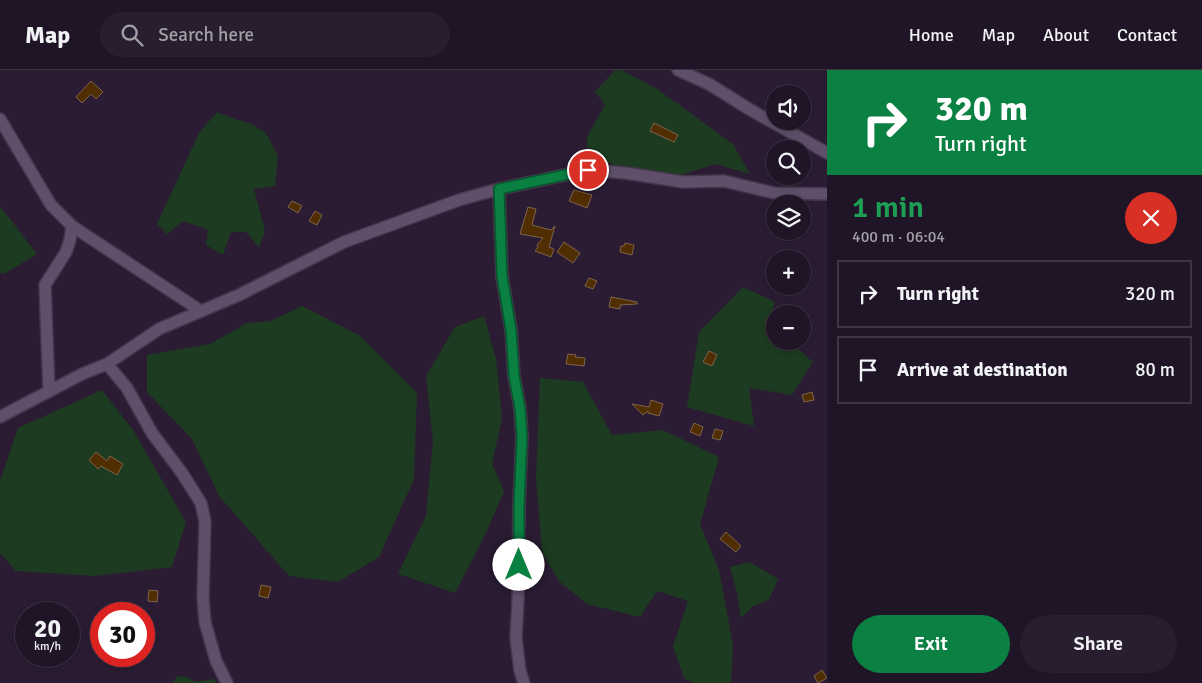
<!DOCTYPE html>
<html lang="en">
<head>
<meta charset="utf-8">
<style>
	body { margin:0; font-family:Signika,sans-serif; background:#281e2f; color:#f1f3f6; height:100vh; display:flex; flex-direction:column; font-size:19px; white-space:nowrap }
	* { box-sizing:border-box; margin:0 }
	p { font-size:16px; color:#a29fa7 }
	.icon { flex:none; width:28px; height:28px; fill:none; stroke:currentColor; stroke-width:2; stroke-linecap:round; stroke-linejoin:round }
	.map { position:relative; flex:1; overflow:hidden }
	.panel { display:flex; flex-direction:column; background:#201527; width:375px }
	.panel>* { flex:none }
	.hud { background:#0b8043; color:#fff; overflow:hidden }
	.buttons { position:absolute; left:766px; top:15px; display:grid; gap:10px }
	.buttons a { display:grid; place-items:center; width:45px; height:45px; border-radius:50%; background:#201527; box-shadow:0 2px 8px #0003,0 0 0 1px #3d3444; font-size:25px }
	.speed { position:absolute; left:15px; top:532px; display:flex; gap:10px; font-size:25px; font-weight:700; text-align:center }
	.speed>* { display:grid; place-content:center; width:65px; height:65px; border-radius:50%; background:#201527; box-shadow:0 2px 8px #0003,0 0 0 1px #3d3444; line-height:1 }
	.speed small { font-size:12px; font-weight:400 }
	.speed .limit { border:8px solid #d22; background:#fff; color:#111 }
	.pin { position:absolute; display:grid; place-items:center; width:42px; height:42px; color:#fff; margin:-21px; border:2px solid #fff; border-radius:50%; box-shadow:0 1px 5px #0007 }
	.me { position:absolute; width:55px; margin:-28px; rotate:0deg; stroke-linejoin:round; filter:drop-shadow(0 0 4px #0008) }
	.turn { display:flex; align-items:center; gap:18px; height:105px; padding:0 25px; font-size:22px }
	.turn .icon { width:65px; height:65px; stroke-width:2.5 }
	.turn b { display:block; font-size:35px; line-height:42px }
	.round { display:grid; place-items:center; flex:none; width:52px; height:52px; border-radius:26px; background:#281e2f }
	.headline { display:flex; align-items:center; justify-content:space-between; height:85px; padding:0 25px }
	h1 { font-size:30px; font-weight:600; line-height:38px; color:#1e9e55 }
	.primary-button { display:flex; gap:10px; margin-top:auto; padding:10px 25px }
	.primary-button a { flex:1; height:58px; border-radius:30px; background:#0b8043; color:#fff; font-size:20px; font-weight:600; line-height:58px; text-align:center }
	.primary-button a+a { background:#281e2f; color:#f1f3f6 }
	ul { padding:0; list-style:none }
	li { display:flex; align-items:center; gap:15px; height:68px; margin:0 10px 8px; padding:0 15px; border:2px solid #3d3444; border-radius:0px }
	li div { flex:1 }
	li b { display:block; font-size:19px }
	li em { font-style:normal }
	header { display:flex; align-items:center; gap:30px; box-sizing:border-box; height:70px; padding:0 25px; background:#201527; border-bottom:1px solid #3d3444 }
	header strong { font-size:24px }
	nav { display:flex; gap:28px; margin-inline-start:auto; font-size:18px }
	.search { width:350px; height:45px; background:#281e2f; display:flex; align-items:center; gap:12px; box-sizing:border-box; padding:0 18px; border-radius:28px; color:#a29fa7; font-size:19px }
	main { display:flex; flex:1; min-height:0 }
	.map>svg:first-child { display:block }
</style>
</head>
<body>
<header>
<strong>Map</strong>
<div class="search"><svg class="icon" aria-label="search" viewBox="0 0 24 24"><circle cx="10" cy="10" r="6"/><path d="M15 15l6 6"/></svg>Search here</div>
<nav><a>Home</a><a>Map</a><a>About</a><a>Contact</a></nav>
</header>
<main>
<div class="map">
<svg width="827" height="613" viewBox="0 0 827 613">
	<rect width="100%" height="100%" fill="#2b1c34"/>
	<g fill="#1d3b20">
		<path d="M615 0H622L657 19 733 74 750 104 716 94 674 107 631 100 588 87 587 67 605 35 595 22Z"/>
		<path d="M217 42 237 50 252 54 266 63 278 86 275 116 254 119 265 161 259 178 246 162H231L223 185 206 175 208 160 183 151 167 164 157 154 199 63Z"/>
		<path d="M0 136 37 184 4 204 0 203Z"/>
		<path d="M743 217 775 232 765 264 775 268V271C793 271 800 281 813 292L792 325 749 318 754 356 687 337 699 262Z"/>
		<path d="M302 236 359 265 417 323 414 409 379 487 338 512 289 506 219 426 192 369 147 322V285L210 274 247 253 271 251Z"/>
		<path d="M484 246 496 289 502 348 492 394 504 421 486 463 455 523 398 504 426 446 433 371 426 306 455 257Z"/>
		<path d="M540 308 583 312 612 365 663 360 719 387 700 454 719 500 733 575 731 613H693L684 608 673 576 688 531 657 521 640 547 587 534 559 511 542 483 536 408Z"/>
		<path d="M102 320 133 360 186 452 172 497 95 506 16 501 0 483V411L18 358Z"/>
		<path d="M750 492 778 509 769 530 753 536 741 548 737 523 730 497Z"/>
		<path d="M178 606 187 607 196 612 214 609 216 613H172Z"/>
	</g>
	<g fill="#512e01" stroke="#7d644c">
		<path d="M91 11 103 22 96 29 91 24 82 33 76 27Z"/>
		<path d="M654 53 678 65 674 72 650 61Z"/>
		<path d="M574 120 592 125 587 138 569 131Z"/>
		<path d="M292 131 302 136 298 143 288 137Z"/>
		<path d="M528 137 536 139 532 155 551 160 555 156 549 177 554 179 551 187 535 181 538 177 537 175 543 168 520 164Z"/>
		<path d="M315 141 322 145 317 155 309 151Z"/>
		<path d="M564 172 580 183 573 193 557 182Z"/>
		<path d="M625 173 634 175 632 185 620 182 621 176H624Z"/>
		<path d="M589 208 597 211 593 219 585 216Z"/>
		<path d="M611 227 637 232V234L620 235V239L609 237Z"/>
		<path d="M709 281 717 285 712 296 703 292Z"/>
		<path d="M568 284 576 285 575 287 585 288 584 296 566 294Z"/>
		<path d="M812 322 814 330 804 332 802 325Z"/>
		<path d="M651 330 663 334 659 346 648 343V341L643 345 632 334 649 337Z"/>
		<path d="M694 353 703 357 700 366 690 362Z"/>
		<path d="M715 359 723 361 720 370 712 368Z"/>
		<path d="M96 382 107 391 110 386 123 394 117 405 101 396 98 399 89 390Z"/>
		<path d="M726 462 741 476 736 482 720 469Z"/>
		<path d="M261 515 271 517 268 528 259 526Z"/>
		<path d="M149 520 158 521 157 532 148 531Z"/>
		<path d="M822 600 827 608 818 613 814 606Z"/>
	</g>
	<g fill="none" stroke-linecap="round" stroke-linejoin="round">
		<g stroke="#43374b" stroke-width="14">
			<g id="minor">
				<path d="M678 0 709 14 749 39 827 83"/>
				<path d="M0 49 51 135 72 156 201 241"/>
				<path d="M499 119 502 206 511 260 514 306 520 338 522 367 519 436 518 530 516 568 520 601 524 613"/>
				<path d="M107 294 127 318 152 363 182 403 201 433 205 451 203 528 205 552 216 591 227 613"/>
				<path d="M49 321 45 215 66 182 70 170 72 156"/>
				<path d="M0 347 82 304 107 294 159 259 239 225 344 172 459 130 499 119 588 100 626 103 683 112 724 111 774 123 827 124"/>
			</g>
		</g>
		<use href="#minor" stroke="#604f6a" stroke-width="11"/>
	</g>
	<g fill="none" stroke-linecap="round" stroke-linejoin="round">
		<g stroke="#07532c" stroke-width="12">
			<path id="route" d="M519 495V436L522 367 520 338 514 306 511 260 502 206 499 119 588 100"/>
		</g>
		<use href="#route" stroke="#0b8043" stroke-width="9"/>
	</g>
</svg>
<div class="buttons">
<a><svg class="icon" aria-label="sound" viewBox="0 0 24 24"><path d="M4 9h4l5-4v14l-5-4H4zM17 9q2 3 0 6"/></svg></a>
<a><svg class="icon" aria-label="search" viewBox="0 0 24 24"><circle cx="10" cy="10" r="6"/><path d="M15 15l6 6"/></svg></a>
<a><svg class="icon" aria-label="layers" viewBox="0 0 24 24"><path d="M12 4l9 5-9 5-9-5zM3 14l9 5 9-5"/></svg></a>
<a>+</a>
<a>−</a>
</div>
<div class="speed"><div>20<small>km/h</small></div><div class="limit">30</div></div>
<div class="pin" style="left:588px;top:100px;background:#d93025"><svg class="icon" aria-label="arrive" viewBox="0 0 24 24"><path d="M6 21V4h12l-3 4 3 4H6"/></svg></div>
<svg class="me" style="left:519px;top:495px" viewBox="-20 -20 40 40"><circle r="19" fill="#fff"/><path d="M0-13L10 11 0 6-10 11z" fill="#0b8043"/></svg>
</div>
<section class="panel">
<div class="hud">
<div class="turn"><svg class="icon" aria-label="right" viewBox="0 0 24 24"><path d="M7 20v-9h11M14 6l5 5-5 5"/></svg><div><b>320 m</b>Turn right</div></div>
</div>
<div class="headline"><div><h1>1 min</h1><p>400 m · 06:04</p></div><a class="round" style="background:#d93025;color:#fff"><svg class="icon" aria-label="close" viewBox="0 0 24 24"><path d="M6 6l12 12M18 6L6 18"/></svg></a></div>
<ul>
<li><svg class="icon" aria-label="right" viewBox="0 0 24 24"><path d="M7 20v-9h11M14 6l5 5-5 5"/></svg><div><b>Turn right</b></div><em>320 m</em></li>
<li><svg class="icon" aria-label="arrive" viewBox="0 0 24 24"><path d="M6 21V4h12l-3 4 3 4H6"/></svg><div><b>Arrive at destination</b></div><em>80 m</em></li>
</ul>
<div class="primary-button"><a>Exit</a><a>Share</a></div>
</section>
</main>
</body>
</html>
